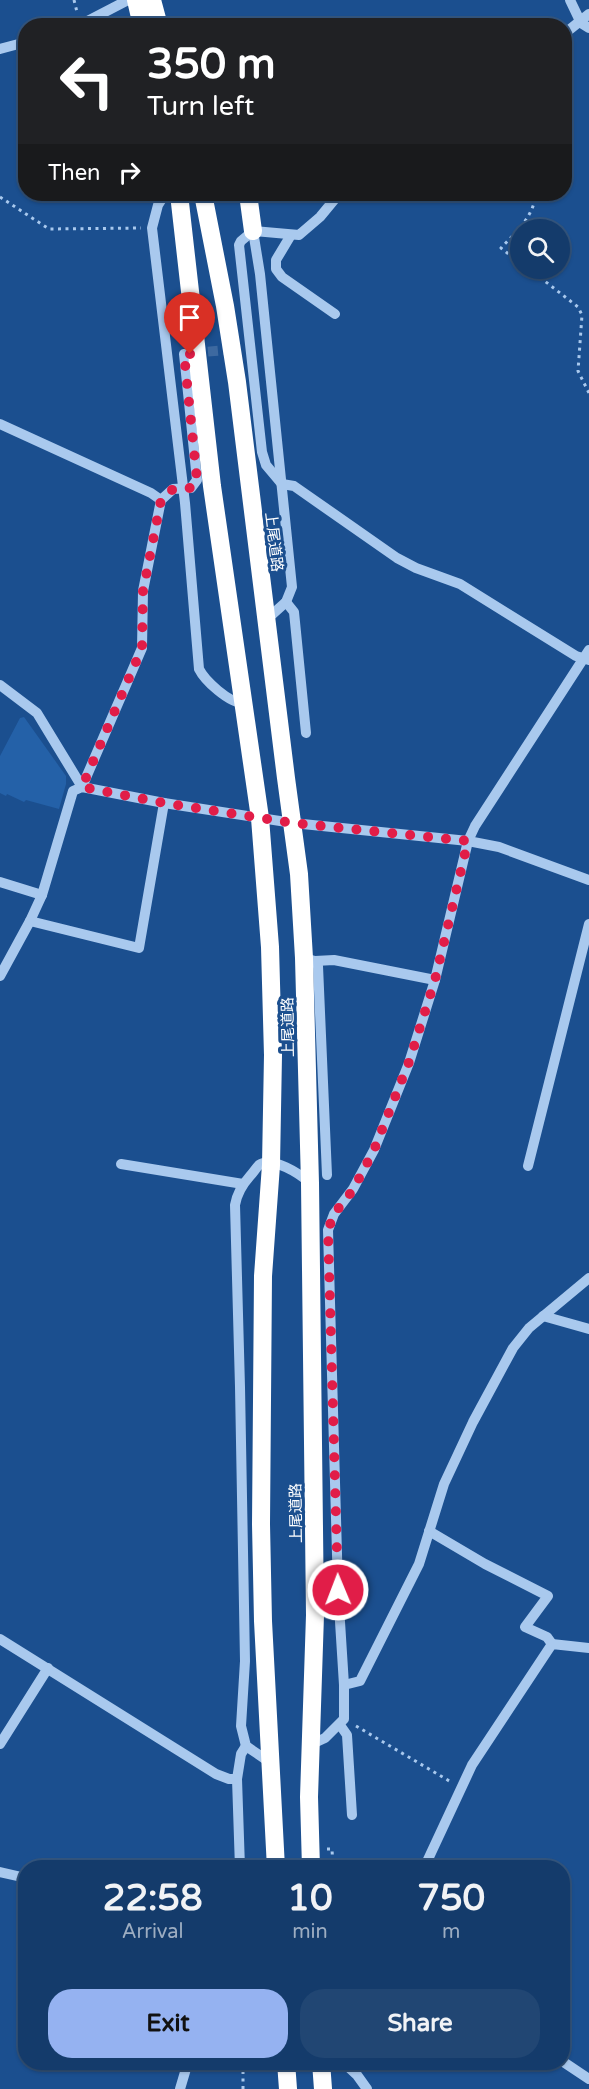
<!DOCTYPE html>
<html lang="en">
<head>
<meta charset="utf-8">
<style>
	body { margin:0; font-family:"Varela Round","Noto Sans JP",sans-serif; background:#214673; color:#f1f3f6; height:100vh; display:flex; flex-direction:column; font-size:22px; white-space:nowrap }
	* { box-sizing:border-box; margin:0 }
	p { font-size:20px; color:#9dadc1 }
	.icon { flex:none; width:33px; height:33px; fill:none; stroke:currentColor; stroke-width:2; stroke-linecap:round; stroke-linejoin:round }
	.map { position:relative; flex:1; overflow:hidden }
	.sheet { position:absolute; left:18px; top:1860px; width:552px; height:210px; display:flex; flex-direction:column; background:#143b6b; border-radius:24px; box-shadow:0 2px 4px #0004,0 0 0 2px #33557e }
	.sheet>* { flex:none }
	.guide { position:absolute; left:18px; top:18px; width:554px; height:183px; border-radius:24px; box-shadow:0 2px 4px #0004,0 0 0 2px #33557e; background:#202124; color:#fff; overflow:hidden }
	.tools { position:absolute; left:510px; top:219px; display:grid; gap:12px }
	.tools a { display:grid; place-items:center; width:60px; height:60px; border-radius:50%; background:#143b6b; box-shadow:0 2px 4px #0004,0 0 0 2px #33557e; font-size:30px }
	.pin { position:absolute; display:grid; place-items:center; width:51px; height:51px; color:#fff; margin:-62px -26px; border-radius:50% 50% 50% 0; rotate:-45deg; box-shadow:0 0 6px #0007 }
	.pin .icon { rotate:45deg }
	.me { position:absolute; width:66px; margin:-33px; rotate:359deg; stroke-linejoin:round; filter:drop-shadow(0 0 4px #0008) }
	.turn { display:flex; align-items:center; gap:21px; height:126px; padding:0 30px; font-size:27px }
	.turn .icon { width:78px; height:78px; stroke-width:2.5 }
	.turn b { display:block; font-size:42px; line-height:51px }
	.then { display:flex; align-items:center; height:57px; padding:0 30px; background:#0003; gap:12px; font-size:22px }
	.eta { display:flex; justify-content:space-evenly; align-items:center; height:102px; text-align:center }
	.eta b { font-size:36px; font-weight:700; line-height:42px }
	.button { display:flex; gap:12px; margin-top:auto; padding:12px 30px }
	.button a { flex:1; height:69px; border-radius:24px; background:#95b2f1; color:#111; font-size:24px; font-weight:700; line-height:69px; text-align:center }
	.button a+a { background:#214673; color:#f1f3f6 }
	.map>svg:first-child { display:block }
</style>
</head>
<body>
<div class="map">
<svg width="589" height="2089" viewBox="0 0 589 2089">
	<rect width="100%" height="100%" fill="#1b4f8f"/>
	<path fill="#2461a8" d="M24 717 66 776V784L59 809 26 800 24 802 7 794 6 796 0 793V756L20 718Z"/>
	<g fill="none" stroke-linecap="round" stroke-linejoin="round">
		<path stroke="#3d69a0" stroke-width="10" stroke-dasharray="10 5" stroke-linecap="butt" d="M193 353 237 349"/>
		<g stroke="#a9c9ee" stroke-width="3" stroke-dasharray="3 4.5" stroke-linecap="butt">
			<path d="M74 0 77 12"/>
			<path d="M0 197 49 229 141 228"/>
			<path d="M520 263 501 248C517 231 533 217 536 194"/>
			<path d="M528 268 578 307 582 315 578 371 589 393"/>
			<path d="M356 1726 451 1782"/>
			<path d="M327 1849H332L333 1868"/>
			<path d="M243 2089V2062"/>
		</g>
		<g stroke="#a9c9ee" stroke-width="10">
			<path d="M570 0 581 23 589 28"/>
			<path d="M78 26 128 0"/>
			<path d="M564 34 589 14"/>
			<path d="M0 49 26 42"/>
			<path d="M165 194 158 205 152 228 185 503 199 669C205 681 229 703 243 703"/>
			<path d="M253 231 241 241 239 245 262 452 266 465 282 484 294 486 397 558 416 568 460 584 576 656 589 660"/>
			<path d="M291 235 276 260V269L282 277 335 314"/>
			<path d="M0 424 151 493 161 500"/>
			<path d="M286 602 294 612 306 733"/>
			<path d="M266 620 286 602 292 587 260 274 253 231 299 235 320 217 339 194"/>
			<path d="M0 685 37 713 82 787"/>
			<path d="M82 787 142 648 143 591 161 500 173 489 191 488 197 480 184 354H190"/>
			<path d="M0 882 42 895"/>
			<path d="M30 921 139 948 164 803"/>
			<path d="M304 958 315 961 318 966 327 1175"/>
			<path d="M315 961 334 960 435 980"/>
			<path d="M0 976 30 921 42 895 73 791 82 787 164 803 293 823 468 841 499 847 589 880"/>
			<path d="M121 1164 243 1184"/>
			<path d="M528 1166 589 924"/>
			<path d="M543 1316 589 1329"/>
			<path d="M429 1531 485 1564 548 1596 525 1627 547 1637 552 1644"/>
			<path d="M0 1639 216 1774 229 1779H237L241 1754 246 1746"/>
			<path d="M344 1685 360 1681 419 1564 444 1484 473 1422 513 1348 529 1328 589 1278"/>
			<path d="M340 1725 347 1735 352 1815"/>
			<path d="M0 1744 48 1668"/>
			<path d="M312 1744 325 1738 344 1719V1685L338 1590 328 1230 334 1214 353 1189 374 1150 409 1063 435 980 468 841 475 826 589 650"/>
			<path d="M271 1763 246 1746 241 1726 245 1661 240 1387 235 1205C237 1193 242 1185 250 1176 253 1173 256 1168 259 1165 273 1156 300 1174 310 1183"/>
			<path d="M237 1779 240 1868"/>
			<path d="M424 1868 472 1765 552 1644 589 1648"/>
			<path d="M0 1872 26 1878"/>
			<path d="M562 2061 589 2079"/>
			<path d="M343 2062 357 2075 367 2089"/>
			<path d="M180 2089 188 2062"/>
		</g>
		<g stroke="#fff" stroke-width="18">
			<path d="M136 0 142 26"/>
			<path d="M152 0 159 26"/>
			<path d="M179 194 212 486 260 818 270 947 273 1055 271 1165 263 1276 261 1524 263 1621 276 1868"/>
			<path d="M203 194 225 306 237 382 286 778 299 874 304 958 310 1183 315 1615 309 1797 311 1868"/>
			<path d="M248 194 253 231"/>
			<path d="M286 2062 288 2089"/>
			<path d="M321 2062 323 2089"/>
		</g>
	</g>
	<g fill="none" stroke-linecap="round" stroke-linejoin="round">
		<path stroke="#e11d48" stroke-width="10" stroke-dasharray="0 18" d="M190 354H184L197 480 191 488 173 489 161 500 143 591 142 648 82 787 164 803 293 823 468 841 435 980 409 1062 374 1150 353 1190 334 1214 328 1230 338 1590"/>
	</g>
	<g text-anchor="middle" stroke-width="6" stroke-linejoin="round" paint-order="stroke">
		<g font-size="15" fill="#fff" stroke="#1b4f8f">
			<text transform="translate(274 542) rotate(83)" y="5">上尾道路</text>
			<text transform="translate(288 1027) rotate(-91)" y="5">上尾道路</text>
			<text transform="translate(296 1513) rotate(-91)" y="5">上尾道路</text>
		</g>
	</g>
</svg>
<div class="tools">
<a><svg class="icon" aria-label="search" viewBox="0 0 24 24"><circle cx="10" cy="10" r="6"/><path d="M15 15l6 6"/></svg></a>
</div>
<div class="pin" style="left:190px;top:354px;background:#d93025"><svg class="icon" aria-label="arrive" viewBox="0 0 24 24"><path d="M6 21V4h12l-3 4 3 4H6"/></svg></div>
<svg class="me" style="left:338px;top:1590px" viewBox="-20 -20 40 40"><circle r="17" fill="#e11d48" stroke="#fff" stroke-width="3"/><path d="M0-11L8 9 0 5-8 9z" fill="#fff"/></svg>
<div class="guide">
<div class="turn"><svg class="icon" aria-label="left" viewBox="0 0 24 24"><path d="M17 20v-9H6M10 6l-5 5 5 5"/></svg><div><b>350 m</b>Turn left</div></div>
<div class="then">Then<svg class="icon" aria-label="right" viewBox="0 0 24 24"><path d="M7 20v-9h11M14 6l5 5-5 5"/></svg></div>
</div>
<section class="sheet">
<div class="eta">
<div><b>22:58</b><p>Arrival</p></div>
<div><b>10</b><p>min</p></div>
<div><b>750</b><p>m</p></div>
</div>
<div class="button"><a>Exit</a><a>Share</a></div>
</section>
</div>
</body>
</html>
